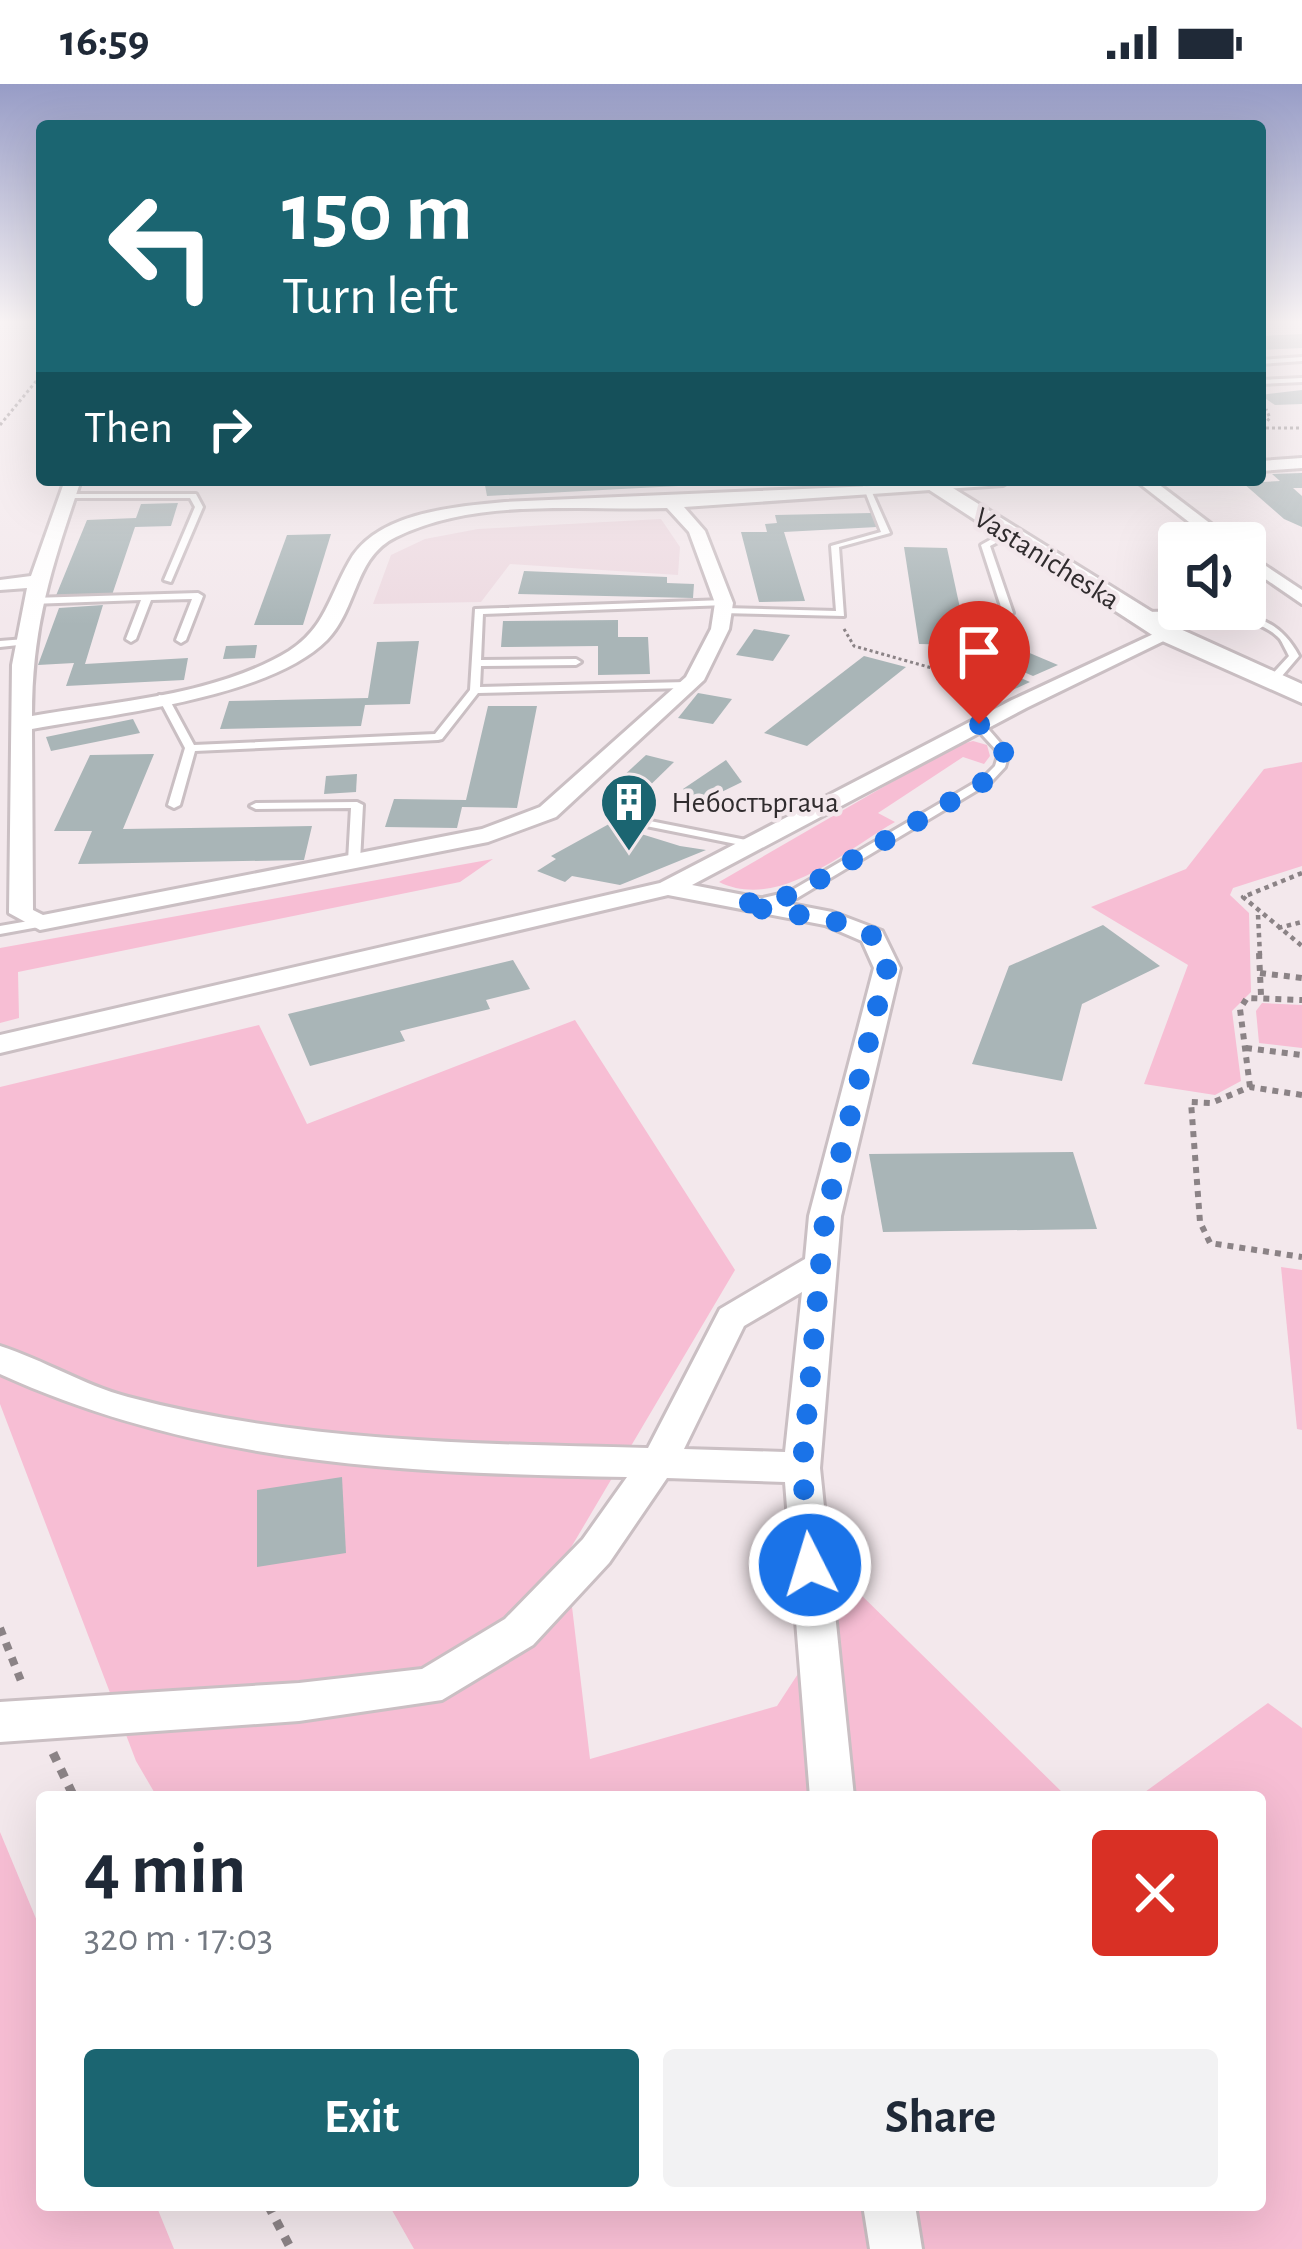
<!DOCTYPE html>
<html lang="en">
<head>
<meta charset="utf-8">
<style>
	body { margin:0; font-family:"Alegreya Sans",sans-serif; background:#f2f2f3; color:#1f2937; height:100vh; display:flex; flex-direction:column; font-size:45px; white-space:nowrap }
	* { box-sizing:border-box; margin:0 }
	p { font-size:39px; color:#747a83 }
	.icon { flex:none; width:66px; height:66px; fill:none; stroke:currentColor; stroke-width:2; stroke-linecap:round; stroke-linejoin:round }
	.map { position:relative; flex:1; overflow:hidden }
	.drawer { position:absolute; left:36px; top:1707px; width:1230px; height:420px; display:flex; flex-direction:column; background:#fff; border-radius:12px; box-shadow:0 12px 48px #0002 }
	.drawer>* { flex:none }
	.hud { position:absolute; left:36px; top:36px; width:1230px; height:366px; border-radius:12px; box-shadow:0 12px 48px #0002; background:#1b6571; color:#fff; overflow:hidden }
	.fabs { position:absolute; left:1158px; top:438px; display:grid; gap:24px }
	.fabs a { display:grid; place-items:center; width:108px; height:108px; border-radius:12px; background:#fff; box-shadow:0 12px 48px #0002; font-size:60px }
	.pin { position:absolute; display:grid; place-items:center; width:102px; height:102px; color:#fff; margin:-123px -51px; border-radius:50% 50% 50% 0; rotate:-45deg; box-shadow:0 0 12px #0007 }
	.pin .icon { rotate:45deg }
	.me { position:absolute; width:132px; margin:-66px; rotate:355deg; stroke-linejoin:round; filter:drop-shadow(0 0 9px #0008) }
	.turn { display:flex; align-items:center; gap:42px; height:252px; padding:0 48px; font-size:54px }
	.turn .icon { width:156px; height:156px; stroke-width:2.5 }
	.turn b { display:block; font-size:84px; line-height:102px }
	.then { display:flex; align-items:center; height:114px; padding:0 48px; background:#0003; gap:24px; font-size:45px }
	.round { display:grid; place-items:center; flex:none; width:126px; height:126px; border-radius:12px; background:#f2f2f3 }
	.headline { display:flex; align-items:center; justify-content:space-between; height:204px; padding:0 48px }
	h1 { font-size:72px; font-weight:600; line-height:90px }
	.cta { display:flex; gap:24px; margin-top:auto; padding:24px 48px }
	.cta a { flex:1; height:138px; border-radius:12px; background:#1b6571; color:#fff; font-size:48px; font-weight:600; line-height:138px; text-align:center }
	.cta a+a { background:#f2f2f3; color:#1f2937 }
	.status { display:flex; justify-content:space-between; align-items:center; height:84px; padding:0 60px; background:#fff; direction:ltr }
	.status svg { height:33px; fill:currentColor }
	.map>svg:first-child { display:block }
</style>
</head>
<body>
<div class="status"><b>16:59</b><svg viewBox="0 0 49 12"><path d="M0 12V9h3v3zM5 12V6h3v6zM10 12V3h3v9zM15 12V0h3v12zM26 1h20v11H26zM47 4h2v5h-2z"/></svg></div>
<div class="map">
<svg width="1302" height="2165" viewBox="0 0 1302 2165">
	<rect width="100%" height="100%" fill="#f3e8ec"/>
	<path fill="#eddae1" d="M661 435 680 463 678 491 510 480 481 518 373 520 391 471 425 455 478 445Z"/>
	<g fill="#f7bed4">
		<path d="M973 657 987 661 990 672 984 680 963 673 878 729 895 738C844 767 779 827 719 798L954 662Z"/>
		<path d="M1302 678V782L1233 804 1230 811 1249 829 1251 908 1232 927 1241 997 1215 1011 1144 1000 1188 881 1091 823 1186 785 1264 685Z"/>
		<path d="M493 775 460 798 18 888 19 934 0 939V864Z"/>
		<path d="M1262 919 1302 921V964L1259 959 1256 927Z"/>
		<path d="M575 936 735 1186 566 1472 590 1675 777 1622 854 1504 1067 1713H157L136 1677 0 1320V1003L259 941 307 1040Z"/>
		<path d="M1281 1183 1302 1186V1346L1297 1345Z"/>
		<path d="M1268 1619 1302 1644V2165H414L389 2121H1260V1713H1138Z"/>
		<path d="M0 1748 42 1849V2121H156L174 2165H0Z"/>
	</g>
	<g fill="#a9b5b7">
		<path d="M1302 250V264L1260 266V252Z"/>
		<path d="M1302 306V320L1275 321 1260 311Z"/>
		<path d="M1302 389V404H1293L1302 412V443L1284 435 1243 399 1280 397 1272 390Z"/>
		<path d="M484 396H694L697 401 487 412Z"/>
		<path d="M178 419 171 442 135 443 112 511 55 514 87 436 136 434 141 420Z"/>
		<path d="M871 429 877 443 784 448 805 517 759 518 741 448H767L765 440 777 439 775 431Z"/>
		<path d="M331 450 303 541H254L287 451Z"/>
		<path d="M904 463 947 464 968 561 919 560Z"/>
		<path d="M524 487 667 493V499L694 500 693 514 518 510Z"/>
		<path d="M103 521 85 580 188 574 184 596 66 602 74 579 38 581 59 524Z"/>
		<path d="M618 536V553H648L650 590 598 591V562L501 563 503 537Z"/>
		<path d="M754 545 790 551 773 577 736 571Z"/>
		<path d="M419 557 410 620 365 621 361 642 220 645 229 617 368 614 377 558Z"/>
		<path d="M257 561 255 574 223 575 226 562Z"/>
		<path d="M1013 562 1058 581 1033 592 988 573Z"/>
		<path d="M864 572 906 583 807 662 764 649Z"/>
		<path d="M984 578 1030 598 1004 610 959 590Z"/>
		<path d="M698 609 732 615 713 640 678 634Z"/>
		<path d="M488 622H537L517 724 462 723 457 744 385 743 394 715 466 716Z"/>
		<path d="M133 635 140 649 51 667 46 653Z"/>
		<path d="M154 670 123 745 312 742 304 776 78 780 92 747H54L90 671Z"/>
		<path d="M646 671 674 678 636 715 607 707Z"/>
		<path d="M726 676 742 698 701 718 683 705Z"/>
		<path d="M357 690 356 708 324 710 326 692Z"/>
		<path d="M609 740 680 762 706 766 620 801 572 792 565 798 537 787 556 775 551 772Z"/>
		<path d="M1103 841 1160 882 1082 920 1062 997 972 980 1009 882Z"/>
		<path d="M513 876 530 905 486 916 490 925 400 947 405 957 310 982 288 930Z"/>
		<path d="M1073 1068 1097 1145 883 1148 869 1070Z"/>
		<path d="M342 1393 346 1469 257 1483V1406Z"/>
	</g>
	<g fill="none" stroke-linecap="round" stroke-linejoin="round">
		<g stroke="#cabfc3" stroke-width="6">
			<g id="lane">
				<path d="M1302 273V277L1260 280V276Z"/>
				<path d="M1302 294V298L1260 300V296Z"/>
				<path d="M863 402 870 404 890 449 839 463 844 532 721 529V525L724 524 836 527 831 462 881 448Z"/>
				<path d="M69 410H196L203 423 171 498 164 496 195 423 190 414H66L65 412Z"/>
				<path d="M1006 447 1010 450 1009 452 990 462 1013 529 1008 532 1003 529 981 461Z"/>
				<path d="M198 509 203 512 186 556 181 559 176 556 192 515 151 516 136 555 131 558 126 555 141 516 31 520 26 517 31 514Z"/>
				<path d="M724 516 729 519 727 521 483 530 481 576 576 575 581 578 576 581 481 582 480 603 687 598 692 601 687 604 478 609 442 655 438 656 195 667 180 721 174 724 168 721 185 664 158 613 159 611 168 613 194 661 435 650 470 606 475 525Z"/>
				<path d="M1205 527C1248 530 1277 531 1299 572L1276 599H1268V595L1289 572C1287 568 1282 558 1280 555 1252 524 1179 533 1141 534L1136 531 1141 528Z"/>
				<path d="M25 555 28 556V560L0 563V557Z"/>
				<path d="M975 639H983L1009 669 1005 683 991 698 797 814 754 822V816L789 808 983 694 995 682 999 669 975 643Z"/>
				<path d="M357 718 363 721 360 777 354 781 348 777 351 724 256 725 250 722 256 719Z"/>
				<path d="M645 736 746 756 752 759 746 762 641 741V737Z"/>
				<path d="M40 835 46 839 44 842 0 850V842Z"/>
			</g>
		</g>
		<g stroke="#cabfc3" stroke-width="6">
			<g id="street">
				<path d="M1302 374V384L1260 387V377Z"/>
				<path d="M65 396H81C52 482 32 540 32 632 115 617 215 612 289 567 325 544 329 513 349 478 376 428 455 423 505 418L1011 396 1003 401 684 423 705 447 733 519 729 545 704 596 556 733 488 758 40 846 9 829 12 581 27 504 0 506V496L31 492ZM667 424 689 448 715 519 711 545 686 593 540 723 482 745 43 831 33 826 32 645C111 630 270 614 327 556 358 524 354 473 396 453 478 413 580 427 667 424Z"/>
				<path d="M1135 396H1153L1236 459H1216Z"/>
				<path d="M1245 468 1302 506V520L1245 481Z"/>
				<path d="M1162 546 1178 550 1026 624 692 801 832 828 882 847 900 884 841 1132 820 1384 854 1713H810L785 1398 667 1394 609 1479 533 1561 442 1616 299 1637 0 1658V1618L299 1599 422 1585 505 1535 583 1455 627 1393C409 1389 202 1382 0 1290V1262C44 1276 83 1301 128 1313 298 1358 473 1360 648 1364L720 1225 805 1175 809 1132 874 884 862 857 825 841 668 811 0 969V951L660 799 1012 616ZM802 1208 785 1368 684 1365 744 1242Z"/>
				<path d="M863 2121H915L922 2165H870Z"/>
			</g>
		</g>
		<g stroke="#cabfc3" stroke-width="6">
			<path id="secondary" d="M914 396H940L1178 544 1302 600V619L1160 556Z"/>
		</g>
		<g stroke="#8b8386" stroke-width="3" stroke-dasharray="3 3" stroke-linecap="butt">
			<path d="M0 341 42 290"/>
			<path d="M1263 341 1270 334 1266 325"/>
			<path d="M1260 344H1302"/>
			<path d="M844 545 854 562 939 586 992 609"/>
		</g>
		<g stroke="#8b8386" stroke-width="4.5" stroke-dasharray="4.5 4.5" stroke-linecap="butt">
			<path d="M986 606 992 609"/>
			<path d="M1302 789 1243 813 1302 862"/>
			<path d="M1258 831 1260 872"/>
			<path d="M1278 844 1302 838"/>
		</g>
		<g stroke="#8b8386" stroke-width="6" stroke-dasharray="6 6" stroke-linecap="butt">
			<path d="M1259 869 1261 911"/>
			<path d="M1260 889 1302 894"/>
			<path d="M1246 964 1302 971"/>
			<path d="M1250 1003 1240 925 1247 914 1302 916"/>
			<path d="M1302 1011 1250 1003 1211 1019 1191 1018 1200 1138 1210 1159 1302 1173"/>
		</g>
		<path stroke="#8b8386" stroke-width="8" stroke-dasharray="8 8" stroke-linecap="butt" d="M0 1544 23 1602"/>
		<g stroke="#8b8386" stroke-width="9" stroke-dasharray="9 9" stroke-linecap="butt">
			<path d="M53 1669 74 1713"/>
			<path d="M268 2121 291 2165"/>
		</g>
		<use href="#lane" fill="#fff" fill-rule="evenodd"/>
		<use href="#street" fill="#fff" fill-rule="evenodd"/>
		<use href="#secondary" fill="#fff" fill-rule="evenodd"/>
	</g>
	<linearGradient id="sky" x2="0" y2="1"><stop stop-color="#979cc6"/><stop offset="0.44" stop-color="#faf5f6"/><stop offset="1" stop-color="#faf5f6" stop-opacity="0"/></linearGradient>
	<rect width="1302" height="541" fill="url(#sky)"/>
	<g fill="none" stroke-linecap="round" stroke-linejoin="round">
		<path stroke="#1a73e8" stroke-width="21" stroke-dasharray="0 37.8" d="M810 1481 802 1384 825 1132 887 884 873 852 832 836 737 821 793 811 987 696 1004 669 997 654 979 640"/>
	</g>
	<defs>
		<g id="building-pin" transform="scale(3)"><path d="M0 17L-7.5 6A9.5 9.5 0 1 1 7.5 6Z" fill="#1b6571" stroke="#f3e8ec"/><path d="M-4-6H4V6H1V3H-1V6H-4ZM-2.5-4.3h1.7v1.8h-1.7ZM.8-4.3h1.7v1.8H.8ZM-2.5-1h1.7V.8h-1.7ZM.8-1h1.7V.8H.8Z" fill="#fff"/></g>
	</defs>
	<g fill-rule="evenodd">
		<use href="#building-pin" x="629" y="718"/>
	</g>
	<g text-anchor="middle" stroke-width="9" stroke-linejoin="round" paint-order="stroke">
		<g font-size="30" fill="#302c2e" stroke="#f3e8ec">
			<text transform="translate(1047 474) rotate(32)" y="10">Vastanicheska</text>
		</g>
		<g font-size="30" fill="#302c2e" stroke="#f3e8ec" text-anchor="start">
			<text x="671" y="728">Небостъргача</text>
		</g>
	</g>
</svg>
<div class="fabs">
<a><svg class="icon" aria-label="sound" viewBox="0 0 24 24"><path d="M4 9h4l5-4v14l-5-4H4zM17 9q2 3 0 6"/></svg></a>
</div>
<div class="pin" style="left:979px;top:640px;background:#d93025"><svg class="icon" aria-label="arrive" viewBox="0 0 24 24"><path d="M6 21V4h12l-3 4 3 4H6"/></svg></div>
<svg class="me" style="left:810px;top:1481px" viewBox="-20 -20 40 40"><circle r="17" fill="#1a73e8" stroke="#fff" stroke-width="3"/><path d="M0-11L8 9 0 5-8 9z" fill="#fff"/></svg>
<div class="hud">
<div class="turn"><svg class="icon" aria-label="left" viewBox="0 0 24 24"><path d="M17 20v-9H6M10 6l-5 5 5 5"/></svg><div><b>150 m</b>Turn left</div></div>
<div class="then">Then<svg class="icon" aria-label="right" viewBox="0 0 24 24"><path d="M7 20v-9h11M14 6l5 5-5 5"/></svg></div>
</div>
<section class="drawer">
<div class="headline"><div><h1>4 min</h1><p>320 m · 17:03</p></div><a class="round" style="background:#d93025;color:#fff"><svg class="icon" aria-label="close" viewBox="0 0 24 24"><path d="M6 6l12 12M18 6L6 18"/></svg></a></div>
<div class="cta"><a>Exit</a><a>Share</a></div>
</section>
</div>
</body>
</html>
